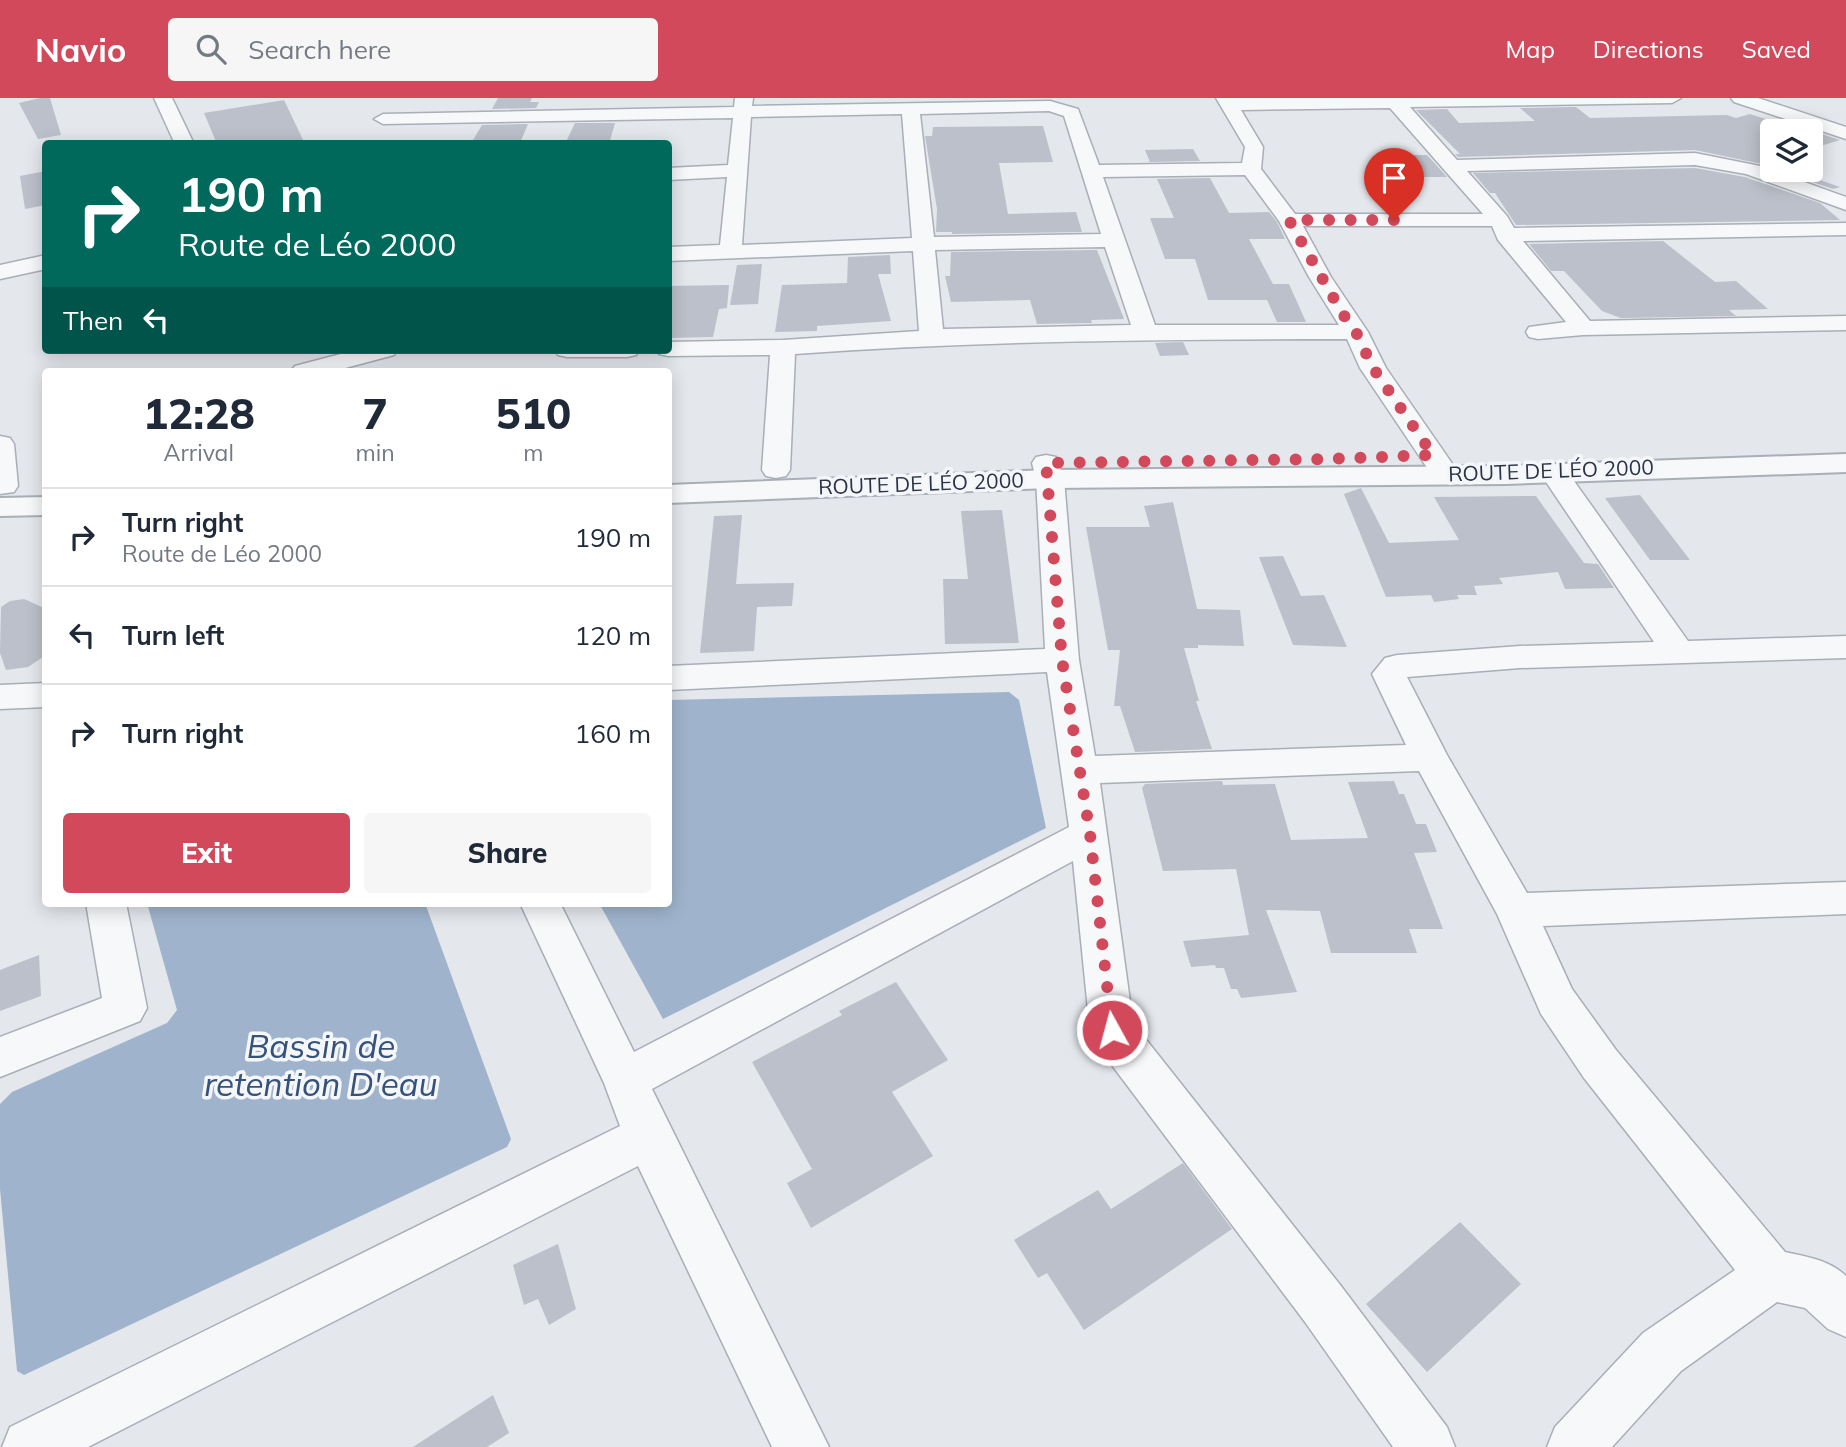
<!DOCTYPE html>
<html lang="en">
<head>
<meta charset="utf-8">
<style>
	body { margin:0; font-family:Mulish,sans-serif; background:#f6f6f7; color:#1f2937; height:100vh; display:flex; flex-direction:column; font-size:26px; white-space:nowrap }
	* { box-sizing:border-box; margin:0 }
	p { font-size:23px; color:#747a83 }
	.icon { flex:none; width:38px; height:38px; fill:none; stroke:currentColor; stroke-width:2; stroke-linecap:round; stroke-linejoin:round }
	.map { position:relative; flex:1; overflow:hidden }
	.details { position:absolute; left:42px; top:270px; width:630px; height:539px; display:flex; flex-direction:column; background:#fff; border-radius:7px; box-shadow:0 4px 18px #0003 }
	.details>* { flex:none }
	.guide { position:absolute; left:42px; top:42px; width:630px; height:214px; border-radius:7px; box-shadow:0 4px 18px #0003; background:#00695c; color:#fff; overflow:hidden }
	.tools { position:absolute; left:1760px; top:21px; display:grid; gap:14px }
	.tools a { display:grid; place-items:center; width:63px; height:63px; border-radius:7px; background:#fff; box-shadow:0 4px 18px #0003; font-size:35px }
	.pin { position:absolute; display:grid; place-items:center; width:60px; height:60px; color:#fff; margin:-72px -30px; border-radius:50% 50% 50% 0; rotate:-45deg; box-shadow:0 0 7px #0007 }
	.pin .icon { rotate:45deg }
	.me { position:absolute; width:77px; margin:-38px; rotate:353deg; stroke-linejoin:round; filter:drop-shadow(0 0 5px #0008) }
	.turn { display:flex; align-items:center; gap:24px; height:147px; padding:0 21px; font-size:32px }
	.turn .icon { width:91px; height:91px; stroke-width:2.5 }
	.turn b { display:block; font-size:49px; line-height:60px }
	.then { display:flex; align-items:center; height:66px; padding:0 21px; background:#0003; gap:14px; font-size:26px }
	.eta { display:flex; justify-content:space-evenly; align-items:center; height:119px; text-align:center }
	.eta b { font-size:42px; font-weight:800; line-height:49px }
	.button { display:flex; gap:14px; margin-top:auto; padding:14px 21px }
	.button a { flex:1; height:80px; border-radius:7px; background:#d1495b; color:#fff; font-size:28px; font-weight:800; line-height:80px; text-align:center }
	.button a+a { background:#f6f6f7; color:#1f2937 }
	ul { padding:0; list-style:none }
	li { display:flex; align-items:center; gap:21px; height:98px; padding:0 21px; border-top:2px solid #e0e1e3 }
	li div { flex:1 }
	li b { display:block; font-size:26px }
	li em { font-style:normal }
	header { display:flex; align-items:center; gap:42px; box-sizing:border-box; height:98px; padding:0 35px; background:#d1495b; color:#fff }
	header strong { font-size:33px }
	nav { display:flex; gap:38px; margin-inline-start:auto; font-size:24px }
	.search { width:490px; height:63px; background:#f6f6f7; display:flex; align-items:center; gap:18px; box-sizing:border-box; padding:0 24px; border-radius:7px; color:#747a83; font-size:26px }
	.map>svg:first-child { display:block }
</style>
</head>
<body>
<header>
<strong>Navio</strong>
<div class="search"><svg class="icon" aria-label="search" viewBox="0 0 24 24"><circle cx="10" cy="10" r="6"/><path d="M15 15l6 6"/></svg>Search here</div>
<nav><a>Map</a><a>Directions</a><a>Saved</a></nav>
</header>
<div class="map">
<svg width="1846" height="1349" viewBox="0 0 1846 1349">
	<rect width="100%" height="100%" fill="#e4e7ec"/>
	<g fill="#9fb4cc">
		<path d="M1009 594 1019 602 1046 730 663 921 599 805H668L669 602Z"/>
		<path d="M147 805H425L511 1041 507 1049 24 1277 17 1273 0 1091V1006L12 994 167 925 177 912Z"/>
	</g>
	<g fill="#bbc0ca">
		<path d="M40 0H50L61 37 38 41 19 5Z"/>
		<path d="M498 0H532L530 4H539L536 10 492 11Z"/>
		<path d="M284 2 305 46H217L204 15Z"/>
		<path d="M1576 9 1590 20 1727 17 1736 20 1750 16 1772 23 1777 21 1840 42 1811 51V33H1773V63L1762 66 1695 52 1458 59 1455 56H1460L1416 12 1447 11 1459 25 1535 23 1520 10Z"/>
		<path d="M575 25H615L609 46H565Z"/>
		<path d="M528 26 520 45 497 46 499 42H473L482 27Z"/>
		<path d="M1043 28 1053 64 999 65 1008 116 1076 114 1082 134 952 136V134H936L937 111 925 38H932L933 29Z"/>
		<path d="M1193 51 1200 63 1150 64 1145 52Z"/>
		<path d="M1397 57H1427L1447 79H1419Z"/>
		<path d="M1695 70 1745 79 1820 105 1840 122 1516 127 1495 95H1490L1473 75Z"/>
		<path d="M1778 72H1791L1840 89 1833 91Z"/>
		<path d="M46 73V107L25 111 20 78Z"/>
		<path d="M1210 80 1229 115 1269 114 1277 124 1285 141H1249L1273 186H1289L1306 224H1277L1267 202H1208L1195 161H1165L1150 120H1174L1157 81Z"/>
		<path d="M1663 143 1715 184 1736 183 1768 211 1729 212 1736 218 1621 220 1602 213 1564 173H1551L1529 146Z"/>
		<path d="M1097 152 1124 221 1091 222 1092 225 1037 226 1030 202 951 204 945 178H950L951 154Z"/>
		<path d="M890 157 891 176H878L891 223 817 228V233L775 234 782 187 847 185 848 159Z"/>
		<path d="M762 166 758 206 730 207 737 167Z"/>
		<path d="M729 187 727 210 719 211 713 239 668 240V188Z"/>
		<path d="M1183 244 1189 257 1160 258 1155 245Z"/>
		<path d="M1361 390 1389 445 1459 442 1434 399 1536 398 1584 465 1598 466 1614 490 1565 491 1558 474 1499 480 1503 486 1474 488 1477 497H1457L1459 501 1434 504 1431 497 1386 499 1344 396Z"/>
		<path d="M1640 397 1690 462H1650L1605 400Z"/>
		<path d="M1173 404 1197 511 1240 512 1244 548 1198 547V550H1184L1199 603H1196L1212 651 1135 654 1120 608H1114L1120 552H1108L1086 429H1150L1144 408Z"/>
		<path d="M1002 412 1019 545 945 546 943 481H968L961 413Z"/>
		<path d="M742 417 736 486 794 485 792 508 757 509 754 553 700 555 714 418Z"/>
		<path d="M1283 458 1301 498 1324 497 1347 549 1293 547 1259 459Z"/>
		<path d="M24 501 46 511V557L28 569 6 572 0 555 1 509 10 503Z"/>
		<path d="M1222 683 1223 687 1275 686 1291 742 1368 740 1348 684 1394 683 1399 696H1404L1416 726H1426L1437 754 1414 755 1443 831H1409L1417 855H1331L1320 813 1266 812 1297 894 1241 900 1237 891H1231L1224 870H1216L1215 867 1191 869 1183 843 1249 837 1236 771 1163 773 1142 690 1145 686Z"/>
		<path d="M39 857 41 898 0 913V872Z"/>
		<path d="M896 884 948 962 892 994 933 1058 811 1130 787 1085 812 1071 752 964 842 917 839 913Z"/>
		<path d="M1183 1065 1232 1131 1084 1232 1047 1175 1038 1180 1014 1142 1098 1092 1111 1111Z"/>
		<path d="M1460 1124 1521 1186 1427 1274 1366 1206Z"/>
		<path d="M558 1146 576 1211 549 1227 538 1201 524 1207 513 1167Z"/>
		<path d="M493 1297 509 1335 487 1349H413Z"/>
	</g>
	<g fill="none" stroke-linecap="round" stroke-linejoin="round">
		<g stroke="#a9aeb7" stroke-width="3">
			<g id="minor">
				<path d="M154 0H172L194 46H175Z"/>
				<path d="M735 0H753L752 8 1050 3 1078 11 1099 67 1242 65 1245 49 1216 0H1681L1672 5 1410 9 1457 62 1695 55 1760 68 1846 99V112L1746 76 1695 67 1467 73 1507 118 1514 130 1846 125V137L1523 143 1590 223 1846 218V232L1583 237 1538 241 1529 239 1526 234 1529 229 1566 224 1498 142 1492 128H1303L1331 179 1368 234 1386 270 1460 377 1456 383 1446 385 1436 383 1360 270 1347 241C1163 241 979 243 795 256L790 372 786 378 776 380 766 378 762 372 770 257 668 258 659 256 656 252H668V244L783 242 919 233 913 153 668 163V149L720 147 727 79 668 82V70L728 67 733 20 383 26 374 21 383 16 734 9ZM1390 10 1483 116H1295L1261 71 1263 49 1241 12ZM1049 13 1064 18 1101 136 934 139 920 16ZM902 16 912 140 742 147 751 19ZM1245 77 1279 123 1309 179 1339 227H1155L1103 79ZM1105 149 1131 227 943 231 935 152Z"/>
				<path d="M1731 0H1758L1846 29V41L1734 4Z"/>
				<path d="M46 157V171L0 181V167Z"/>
				<path d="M356 252H397L394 257 334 273H291L295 268Z"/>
				<path d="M555 252H639L636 257 627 259H567L558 257Z"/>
				<path d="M0 338 10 340 14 346 18 388 14 394 0 396Z"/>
				<path d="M1046 357 1056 359 1064 381 1079 562 1095 658 1406 647 1372 576 1385 560 1397 557 1520 548 1654 544 1540 375 1544 369 1554 367 1564 369 1688 543 1846 538V560L1520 570 1407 579 1447 657 1527 795 1846 784V816L1543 828 1572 891 1616 952 1785 1154C1808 1159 1829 1162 1846 1178V1239L1828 1231 1805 1210 1777 1204 1681 1273 1612 1349H1547L1555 1329 1643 1235 1735 1172 1584 980 1541 916 1497 816 1419 673 1100 685 1133 925 1341 1188 1447 1329 1455 1349H1393L1305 1224 1096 946 1090 932 1073 763 652 991 829 1349H772L638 1068 88 1349H2L10 1329 620 1028 604 985 520 805H560L634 954 1069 729 1047 574 668 592V568L1045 551 1036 381 1032 365 1036 359Z"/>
				<path d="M46 585V609L0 611V587Z"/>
				<path d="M86 805H126L147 910 140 923 0 979V939L102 900Z"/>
			</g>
		</g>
		<g stroke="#a9aeb7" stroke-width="4">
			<g id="tertiary">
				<path d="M1846 356V374L1506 386 1050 390 668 405V387L1050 372 1506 368Z"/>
				<path d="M46 399V417L0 418V400Z"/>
			</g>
		</g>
		<use href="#minor" fill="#f7f8fa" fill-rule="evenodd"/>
		<use href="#tertiary" fill="#f7f8fa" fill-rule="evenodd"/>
	</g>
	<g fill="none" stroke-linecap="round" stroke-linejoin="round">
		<path stroke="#d1495b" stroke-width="12" stroke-dasharray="0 21.6" d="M1112 932 1090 736 1062 562 1046 365 1327 361 1433 357 1373 270 1356 234 1342 215 1289 122H1394"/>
	</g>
	<g text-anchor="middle" stroke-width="7" stroke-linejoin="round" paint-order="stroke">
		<g font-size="21" fill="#2b3445" stroke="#f4f6f9">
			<text transform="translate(1551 373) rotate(-2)" y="7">ROUTE DE LÉO 2000</text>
			<text transform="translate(921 386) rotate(-2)" y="7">ROUTE DE LÉO 2000</text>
		</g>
		<g font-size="33" font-style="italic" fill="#34527a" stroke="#f4f6f9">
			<text x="321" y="960">Bassin de<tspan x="321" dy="38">retention D'eau</tspan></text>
		</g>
	</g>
</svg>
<div class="tools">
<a><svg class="icon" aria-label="layers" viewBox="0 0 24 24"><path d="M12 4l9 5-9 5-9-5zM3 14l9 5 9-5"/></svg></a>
</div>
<div class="pin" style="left:1394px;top:122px;background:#d93025"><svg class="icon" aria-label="arrive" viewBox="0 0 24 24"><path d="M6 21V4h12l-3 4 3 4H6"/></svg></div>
<svg class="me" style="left:1112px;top:932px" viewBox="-20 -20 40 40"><circle r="17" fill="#d1495b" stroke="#fff" stroke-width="3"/><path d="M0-11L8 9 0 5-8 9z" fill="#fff"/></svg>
<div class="guide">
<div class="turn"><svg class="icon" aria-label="right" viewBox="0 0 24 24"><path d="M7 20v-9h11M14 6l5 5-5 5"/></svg><div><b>190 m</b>Route de Léo 2000</div></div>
<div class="then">Then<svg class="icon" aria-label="left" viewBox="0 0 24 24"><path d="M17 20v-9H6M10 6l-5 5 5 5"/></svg></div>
</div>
<section class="details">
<div class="eta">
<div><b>12:28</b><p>Arrival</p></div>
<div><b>7</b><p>min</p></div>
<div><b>510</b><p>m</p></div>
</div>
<ul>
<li><svg class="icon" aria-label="right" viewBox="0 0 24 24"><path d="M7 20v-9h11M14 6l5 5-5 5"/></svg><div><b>Turn right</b><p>Route de Léo 2000</p></div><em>190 m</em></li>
<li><svg class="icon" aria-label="left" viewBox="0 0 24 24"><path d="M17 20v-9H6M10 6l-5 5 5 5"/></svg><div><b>Turn left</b></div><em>120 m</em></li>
<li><svg class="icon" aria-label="right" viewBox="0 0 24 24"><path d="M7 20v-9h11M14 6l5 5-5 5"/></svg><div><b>Turn right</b></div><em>160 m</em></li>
</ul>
<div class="button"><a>Exit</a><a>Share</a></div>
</section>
</div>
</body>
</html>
